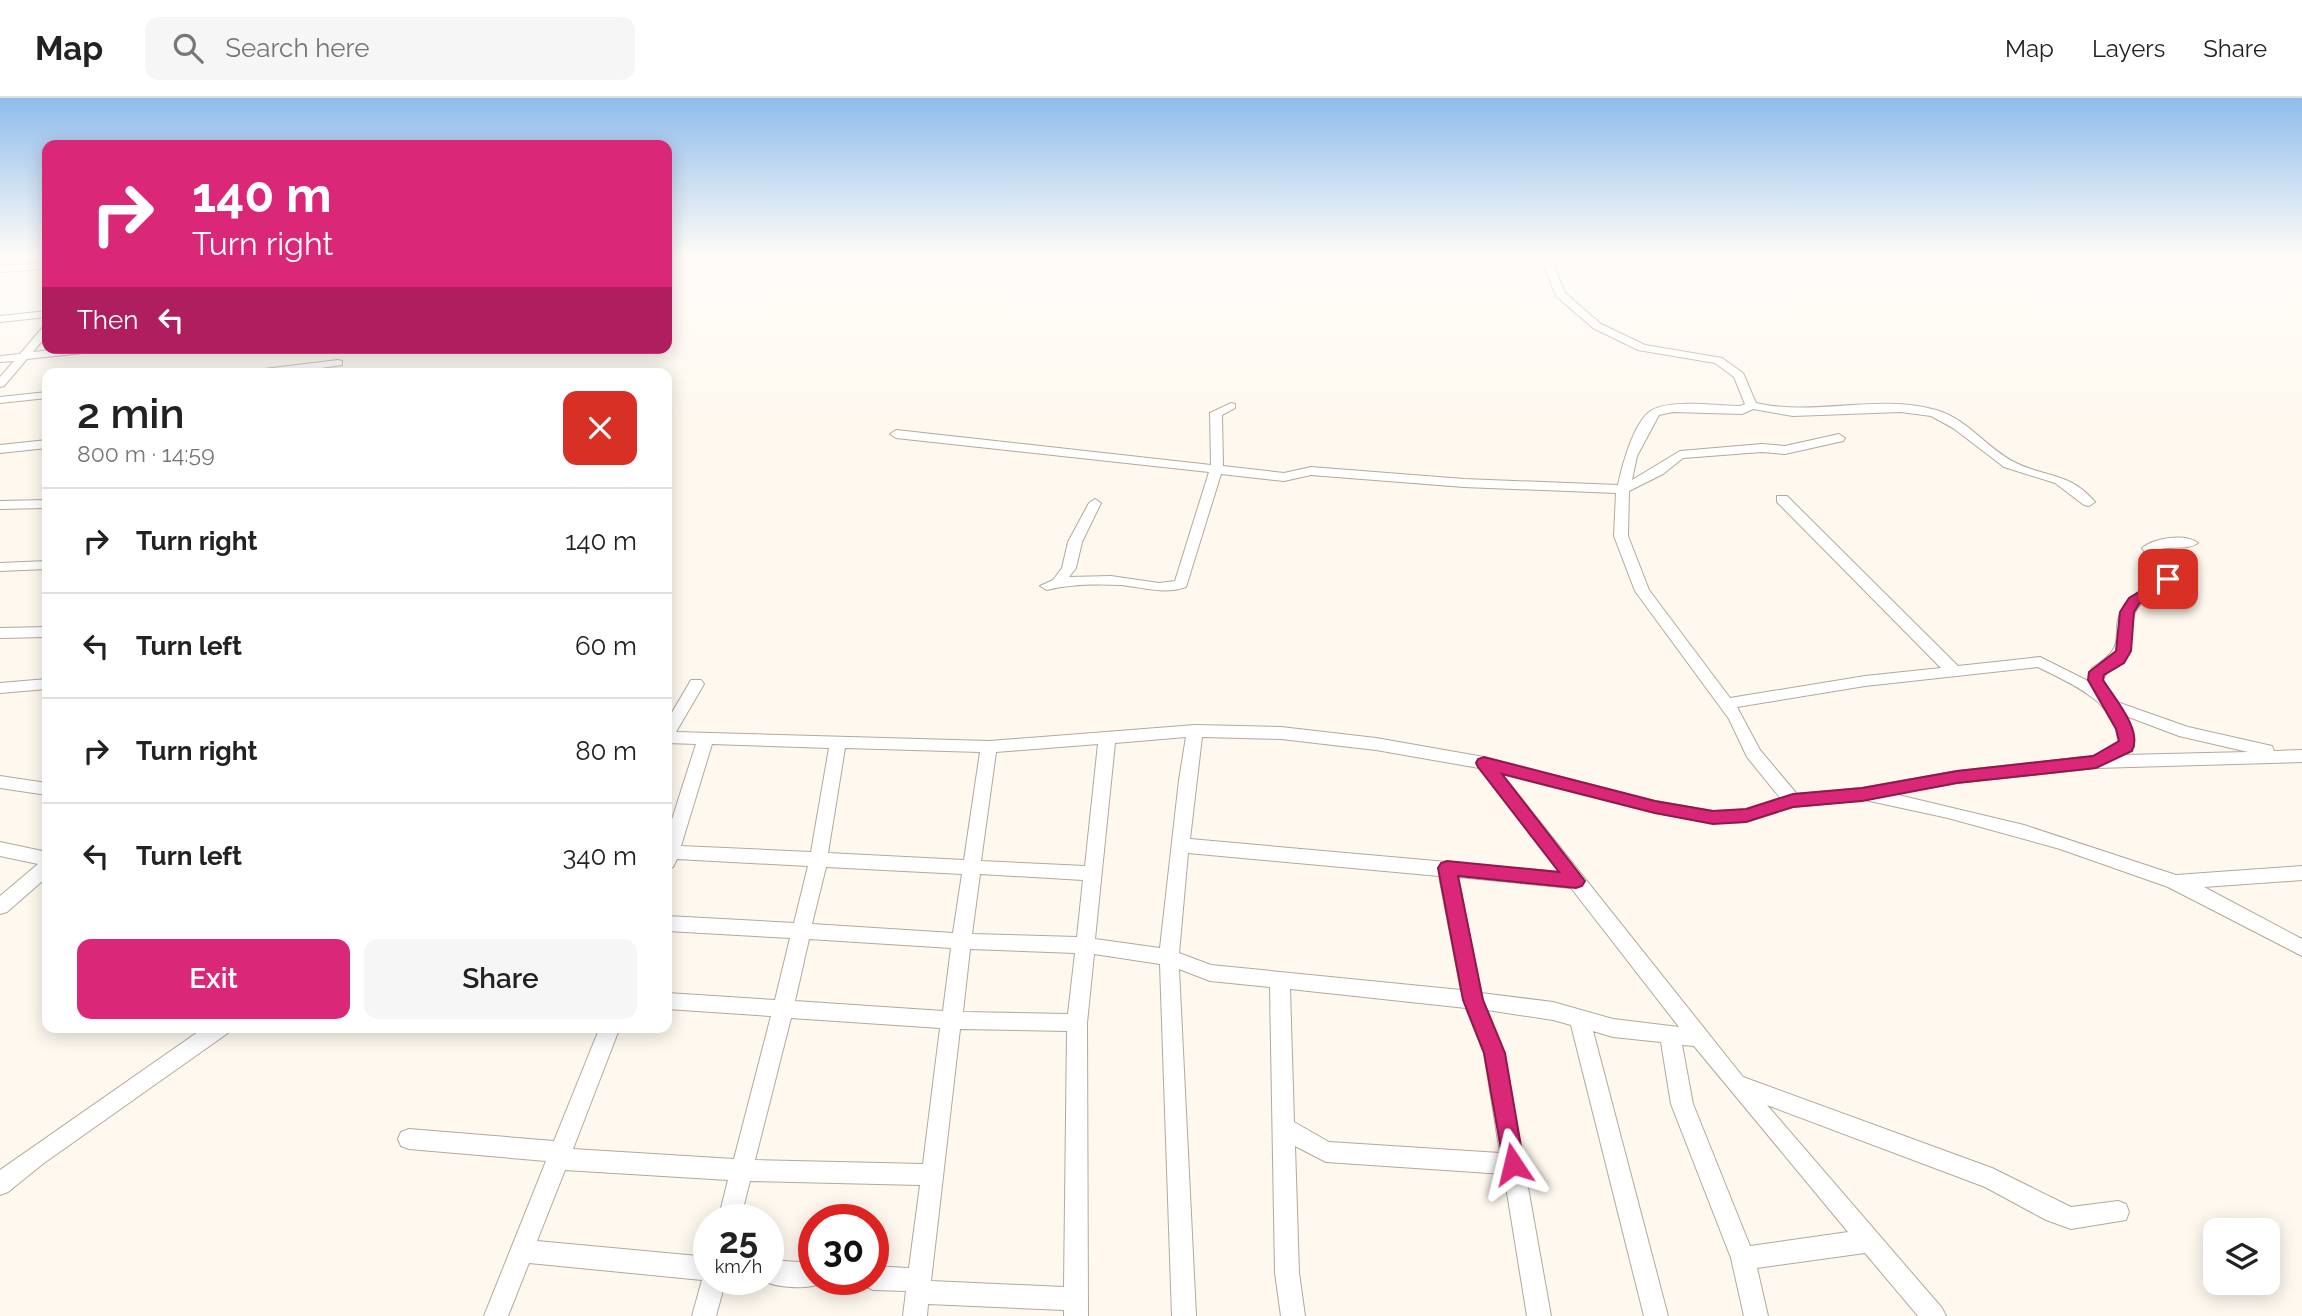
<!DOCTYPE html>
<html lang="en">
<head>
<meta charset="utf-8">
<style>
	body { margin:0; font-family:Raleway,sans-serif; background:#f6f6f6; color:#222; height:100vh; display:flex; flex-direction:column; font-size:26px; white-space:nowrap }
	* { box-sizing:border-box; margin:0 }
	p { font-size:23px; color:#767676 }
	.icon { flex:none; width:38px; height:38px; fill:none; stroke:currentColor; stroke-width:2; stroke-linecap:round; stroke-linejoin:round }
	.map { position:relative; flex:1; overflow:hidden }
	.side { position:absolute; left:42px; top:270px; width:630px; height:665px; display:flex; flex-direction:column; background:#fff; border-radius:14px; box-shadow:0 4px 18px #0003 }
	.side>* { flex:none }
	.banner { position:absolute; left:42px; top:42px; width:630px; height:214px; border-radius:14px; box-shadow:0 4px 18px #0003; background:#db2777; color:#fff; overflow:hidden }
	.buttons { position:absolute; left:2203px; top:1120px; display:grid; gap:14px }
	.buttons a { display:grid; place-items:center; width:77px; height:77px; border-radius:14px; background:#fff; box-shadow:0 4px 18px #0003; font-size:35px }
	.speed { position:absolute; left:693px; top:1106px; display:flex; gap:14px; font-size:35px; font-weight:700; text-align:center }
	.speed>* { display:grid; place-content:center; width:91px; height:91px; border-radius:50%; background:#fff; box-shadow:0 4px 18px #0003; line-height:1 }
	.speed small { font-size:18px; font-weight:400 }
	.speed .limit { border:10px solid #d22; background:#fff; color:#111 }
	.pin { position:absolute; display:grid; place-items:center; width:60px; height:60px; color:#fff; margin:-30px; border-radius:14px; box-shadow:0 4px 10px #0006 }
	.me { position:absolute; width:77px; margin:-38px; rotate:350deg; stroke-linejoin:round; filter:drop-shadow(0 0 5px #0008) }
	.turn { display:flex; align-items:center; gap:24px; height:147px; padding:0 35px; font-size:32px }
	.turn .icon { width:91px; height:91px; stroke-width:2.5 }
	.turn b { display:block; font-size:49px; line-height:60px }
	.then { display:flex; align-items:center; height:66px; padding:0 35px; background:#0003; gap:14px; font-size:26px }
	.round { display:grid; place-items:center; flex:none; width:74px; height:74px; border-radius:14px; background:#f6f6f6 }
	.overview { display:flex; align-items:center; justify-content:space-between; height:119px; padding:0 35px }
	h1 { font-size:42px; font-weight:600; line-height:52px }
	.action { display:flex; gap:14px; margin-top:auto; padding:14px 35px }
	.action a { flex:1; height:80px; border-radius:14px; background:#db2777; color:#fff; font-size:28px; font-weight:600; line-height:80px; text-align:center }
	.action a+a { background:#f6f6f6; color:#222 }
	ul { padding:0; list-style:none }
	li { display:flex; align-items:center; gap:21px; height:105px; padding:0 35px; border-top:2px solid #e0e0e0 }
	li div { flex:1 }
	li b { display:block; font-size:26px }
	li em { font-style:normal }
	header { display:flex; align-items:center; gap:42px; box-sizing:border-box; height:98px; padding:0 35px; background:#fff; border-bottom:2px solid #e0e0e0 }
	header strong { font-size:33px }
	nav { display:flex; gap:38px; margin-inline-start:auto; font-size:24px }
	.search { width:490px; height:63px; background:#f6f6f6; display:flex; align-items:center; gap:18px; box-sizing:border-box; padding:0 24px; border-radius:14px; color:#767676; font-size:26px }
	.map>svg:first-child { display:block }
</style>
</head>
<body>
<header>
<strong>Map</strong>
<div class="search"><svg class="icon" aria-label="search" viewBox="0 0 24 24"><circle cx="10" cy="10" r="6"/><path d="M15 15l6 6"/></svg>Search here</div>
<nav><a>Map</a><a>Layers</a><a>Share</a></nav>
</header>
<div class="map">
<svg width="2302" height="1218" viewBox="0 0 2302 1218">
	<rect width="100%" height="100%" fill="#fef8ef"/>
	<g fill="none" stroke-linecap="round" stroke-linejoin="round">
		<g stroke="#b2a99a" stroke-width="2">
			<g id="minor">
				<path d="M1540 158H1550L1565 195 1601 226 1645 247 1722 260 1743 275 1756 305C1815 319 1878 295 1936 312 1968 321 1987 351 2016 365 2047 380 2070 374 2095 404L2089 408 2084 407 2055 385 2004 369 1953 330 1931 318 1901 314 1793 318 1753 311 1742 316 1673 314 1659 317 1637 358 1632 382 1680 353 1762 346 1785 348 1839 336 1845 340 1843 343 1785 356 1762 354 1683 360 1663 376 1629 393 1628 438 1649 492 1730 600 1865 578 1941 570 1777 404V398H1787L1958 568 2040 559 2088 583 2092 570C2134 544 2105 537 2125 506 2134 494 2149 488 2161 480L2157 470 2142 450C2154 440 2185 435 2198 445 2187 453 2170 447 2157 452L2171 470 2175 481C2163 495 2141 498 2134 517 2128 531 2135 546 2126 559 2119 568 2105 572 2103 582L2117 604 2188 629 2272 648 2274 653 2302 652V664L2096 670 1957 685 1894 696 2024 727 2176 777 2302 768V782L2204 789 2302 841V858L2168 789 2060 751 1948 720 1865 702 1793 709 1746 724 1713 725 1655 715 1501 675 1743 979 1992 1070 2071 1109 2118 1103 2126 1106 2129 1114 2126 1122 2071 1131 2046 1122 1985 1089 1767 1007 1942 1210 1946 1218H1918L1865 1155 1757 1170 1768 1218H1744L1731 1160 1671 1006 1661 944 1613 939 1593 933 1668 1218H1644L1571 927 1553 922 1487 912 1504 955 1551 1218H1527L1504 1076 1326 1064 1295 1048 1299 1175 1305 1218H1281L1275 1175 1270 889 1210 883 1179 871 1196 1218H1172L1160 866 1094 856 1087 925 1088 1218H1064V1212L928 1206 927 1218H903L906 1193 873 1192 865 1188 862 1181H873V1168L909 1170 920 1087 750 1083 740 1122H718L728 1082 565 1072 537 1143 709 1159V1181H726L716 1218H692L702 1182 529 1165 508 1218H484L546 1063 409 1051 401 1048 398 1041 401 1034 409 1031 554 1043 600 929H620L573 1051 734 1061 771 918 667 911V895L775 902 790 840 667 833V818L794 825 808 768 677 761 673 769 667 771V737L696 646 667 645V623L691 582H701L704 586 676 634 989 643 1195 627 1281 629 1376 640 1484 659 1655 703 1713 713 1746 712 1781 701 1747 659 1729 621 1635 493 1614 438 1616 395 1464 389 1311 377 1284 383 1221 376 1186 489C1163 497 1143 489 1120 487 1095 486 1071 486 1047 492L1040 488 1053 482 1062 470 1068 444 1089 405 1095 401 1101 405 1082 444 1076 470 1069 479 1111 478 1159 485 1175 483 1209 374 896 340 890 336 896 332 1211 367 1210 315 1231 305 1235 306V310L1222 317 1223 368 1284 375 1311 369 1464 381 1618 387C1622 368 1634 322 1652 312 1672 301 1717 308 1740 308L1745 306 1734 279 1715 265 1638 252 1593 230 1556 198ZM2038 569C2069 585 2119 604 2118 646L2094 658 1957 673 1862 690 1797 696 1760 652 1737 609 1865 588ZM2126 618 2179 638 2248 654 2123 657 2134 649 2133 633ZM1186 639 1179 682 1160 850 1095 841 1115 645ZM1202 639 1281 641 1376 652 1479 670 1560 774 1190 741ZM712 646 829 650 811 754 681 748ZM1098 646 1085 768 981 763 996 654ZM845 650 980 654 964 762 828 755ZM1188 755 1439 778 1461 892 1211 867 1179 855ZM826 769 962 776 953 835 812 826ZM980 776 1083 782 1077 839 972 836ZM1458 779 1571 790 1679 929 1613 921 1553 904 1481 895ZM809 841 951 850 943 913 795 903ZM970 851 1075 855 1068 916 963 914ZM1290 891 1466 910 1484 955 1500 1055 1329 1044 1294 1024ZM791 920 940 930 923 1066 755 1062ZM960 931 1067 933 1064 1189 931 1183ZM1682 947 1694 948 1848 1134 1750 1148 1693 1006Z"/>
				<path d="M2288 158H2300L2302 167Z"/>
				<path d="M47 165V171L0 174V168Z"/>
				<path d="M47 213V219L0 224V218Z"/>
				<path d="M47 228V237L33 254 69 250H106L101 253 27 261 4 288 0 289V279L14 263 0 264V258L20 256 43 229Z"/>
				<path d="M338 262 342 263V267L286 275H251L256 272Z"/>
				<path d="M47 294V300L0 305V299Z"/>
				<path d="M47 342V350L0 355V347Z"/>
				<path d="M47 402V410L0 411V403Z"/>
				<path d="M47 463V471L0 473V465Z"/>
				<path d="M47 529V539L0 540V530Z"/>
				<path d="M47 581V591L0 595V585Z"/>
				<path d="M0 678 47 685V697L0 690Z"/>
				<path d="M0 744 47 754V779L7 814 0 816V798L38 766 0 758Z"/>
				<path d="M205 929H231L228 935 44 1065 8 1094 0 1097V1072Z"/>
				<path d="M768 1162 814 1165V1181H824L822 1185C807 1192 774 1190 759 1181H768Z"/>
			</g>
		</g>
		<use href="#minor" fill="#fff" fill-rule="evenodd"/>
	</g>
	<linearGradient id="sky" x2="0" y2="1"><stop stop-color="#8fbcec"/><stop offset="0.48" stop-color="#fffcf8"/><stop offset="1" stop-color="#fffcf8" stop-opacity="0"/></linearGradient>
	<rect width="2302" height="329" fill="url(#sky)"/>
	<path fill="#db2777" stroke="#8e194d" stroke-width="2" d="M2168 477 2173 478V484L2139 506 2134 514 2131 553 2124 565 2104 577 2103 582C2114 600 2143 632 2132 653L2096 670 1957 685 1862 703 1793 709 1746 724 1713 726 1655 715 1502 676 1585 783 1582 788 1576 790 1458 778 1483 902 1505 955 1524 1066 1521 1074 1513 1077 1505 1074 1484 955 1463 902 1438 770 1441 765 1447 763 1559 774 1478 669 1476 665 1478 661 1484 659 1655 703 1713 713 1746 711 1793 696 1862 690 1957 673 2093 658 2119 643 2116 631 2088 582 2089 574 2116 553 2120 514 2129 500Z"/>
</svg>
<div class="buttons">
<a><svg class="icon" aria-label="layers" viewBox="0 0 24 24"><path d="M12 4l9 5-9 5-9-5zM3 14l9 5 9-5"/></svg></a>
</div>
<div class="speed"><div>25<small>km/h</small></div><div class="limit">30</div></div>
<div class="pin" style="left:2168px;top:481px;background:#d93025"><svg class="icon" aria-label="arrive" viewBox="0 0 24 24"><path d="M6 21V4h12l-3 4 3 4H6"/></svg></div>
<svg class="me" style="left:1513px;top:1066px" viewBox="-20 -20 40 40"><path d="M0-17L14 15 0 8-14 15z" fill="#db2777" stroke="#fff" stroke-width="4"/></svg>
<div class="banner">
<div class="turn"><svg class="icon" aria-label="right" viewBox="0 0 24 24"><path d="M7 20v-9h11M14 6l5 5-5 5"/></svg><div><b>140 m</b>Turn right</div></div>
<div class="then">Then<svg class="icon" aria-label="left" viewBox="0 0 24 24"><path d="M17 20v-9H6M10 6l-5 5 5 5"/></svg></div>
</div>
<section class="side">
<div class="overview"><div><h1>2 min</h1><p>800 m · 14:59</p></div><a class="round" style="background:#d93025;color:#fff"><svg class="icon" aria-label="close" viewBox="0 0 24 24"><path d="M6 6l12 12M18 6L6 18"/></svg></a></div>
<ul>
<li><svg class="icon" aria-label="right" viewBox="0 0 24 24"><path d="M7 20v-9h11M14 6l5 5-5 5"/></svg><div><b>Turn right</b></div><em>140 m</em></li>
<li><svg class="icon" aria-label="left" viewBox="0 0 24 24"><path d="M17 20v-9H6M10 6l-5 5 5 5"/></svg><div><b>Turn left</b></div><em>60 m</em></li>
<li><svg class="icon" aria-label="right" viewBox="0 0 24 24"><path d="M7 20v-9h11M14 6l5 5-5 5"/></svg><div><b>Turn right</b></div><em>80 m</em></li>
<li><svg class="icon" aria-label="left" viewBox="0 0 24 24"><path d="M17 20v-9H6M10 6l-5 5 5 5"/></svg><div><b>Turn left</b></div><em>340 m</em></li>
</ul>
<div class="action"><a>Exit</a><a>Share</a></div>
</section>
</div>
</body>
</html>
